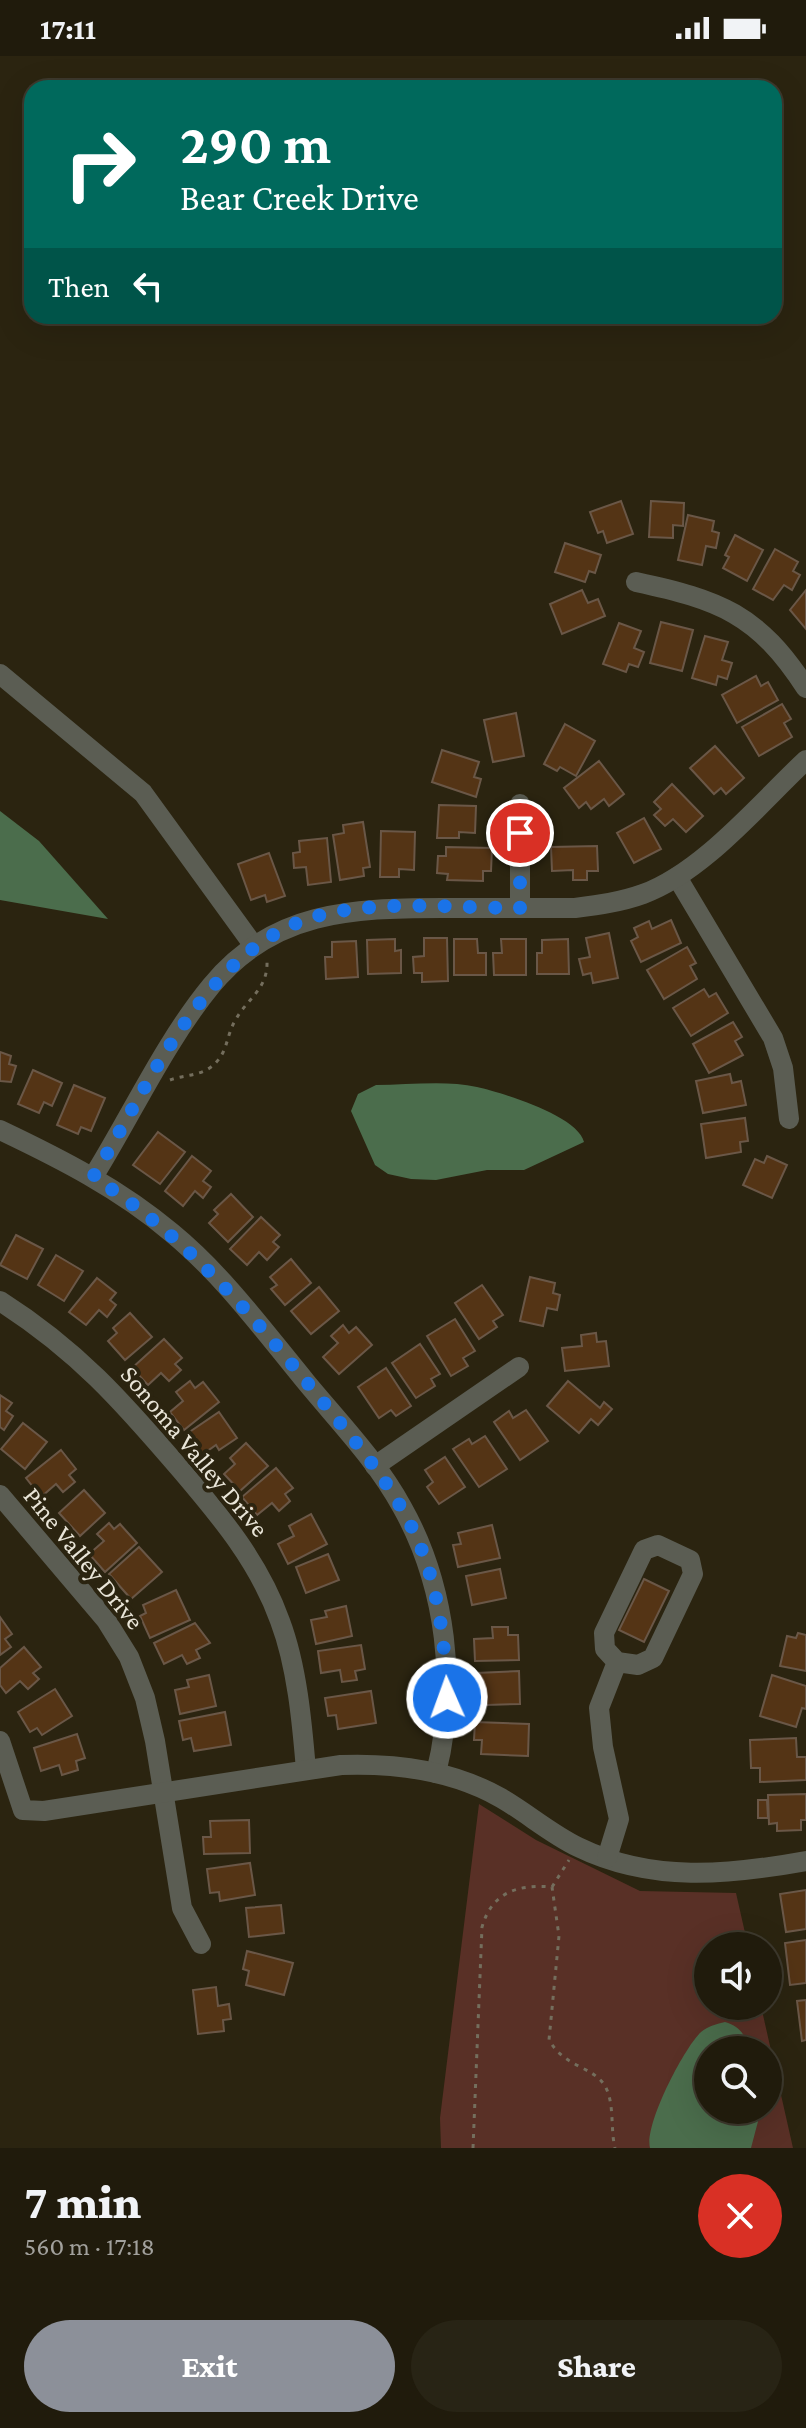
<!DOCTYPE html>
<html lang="en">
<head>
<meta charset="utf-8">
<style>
	body { margin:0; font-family:"Crimson Pro",serif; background:#282415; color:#f1f3f6; height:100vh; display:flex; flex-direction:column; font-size:30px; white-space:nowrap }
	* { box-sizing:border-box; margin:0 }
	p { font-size:26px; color:#a2a19d }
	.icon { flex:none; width:44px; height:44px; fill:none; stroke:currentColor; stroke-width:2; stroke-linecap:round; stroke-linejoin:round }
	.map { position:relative; height:2092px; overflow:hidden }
	.drawer { display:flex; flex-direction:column; background:#201b0c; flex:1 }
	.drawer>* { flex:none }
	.top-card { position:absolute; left:24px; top:24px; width:758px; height:244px; border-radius:24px; box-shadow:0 8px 32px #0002,0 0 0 2px #3d392d; background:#00695c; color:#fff; overflow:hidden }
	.tools { position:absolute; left:694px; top:1876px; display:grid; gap:16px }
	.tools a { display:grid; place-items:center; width:88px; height:88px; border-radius:50%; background:#201b0c; box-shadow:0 8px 32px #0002,0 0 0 2px #3d392d; font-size:40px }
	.pin { position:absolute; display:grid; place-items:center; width:68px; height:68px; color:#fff; margin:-34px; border:4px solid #fff; border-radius:50%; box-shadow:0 2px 8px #0007 }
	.me { position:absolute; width:88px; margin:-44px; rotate:358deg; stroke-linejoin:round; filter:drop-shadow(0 0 6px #0008) }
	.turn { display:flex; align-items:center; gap:28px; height:168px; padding:0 24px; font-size:36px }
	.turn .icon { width:104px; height:104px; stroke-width:2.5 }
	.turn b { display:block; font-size:56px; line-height:68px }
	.then { display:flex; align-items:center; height:76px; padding:0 24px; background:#0003; gap:16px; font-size:30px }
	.round { display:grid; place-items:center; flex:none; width:84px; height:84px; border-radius:42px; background:#282415 }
	.head { display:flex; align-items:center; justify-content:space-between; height:136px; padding:0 24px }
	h1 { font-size:48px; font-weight:800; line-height:60px }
	.action { display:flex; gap:16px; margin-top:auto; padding:16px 24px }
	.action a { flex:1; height:92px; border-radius:48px; background:#8c9099; color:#fff; font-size:32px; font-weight:800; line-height:92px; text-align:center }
	.action a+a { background:#282415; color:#f1f3f6 }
	.status { display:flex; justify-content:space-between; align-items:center; height:56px; padding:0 40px; background:#201b0c; direction:ltr }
	.status svg { height:22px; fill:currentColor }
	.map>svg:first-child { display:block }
</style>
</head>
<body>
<div class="status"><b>17:11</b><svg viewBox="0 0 49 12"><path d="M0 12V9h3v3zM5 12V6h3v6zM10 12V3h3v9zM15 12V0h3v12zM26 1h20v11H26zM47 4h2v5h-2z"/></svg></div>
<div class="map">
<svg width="806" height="2092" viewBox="0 0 806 2092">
	<rect width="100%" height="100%" fill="#2b2410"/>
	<path fill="#593026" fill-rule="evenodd" d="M479 1748 536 1784 640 1835 736 1837 748 1890H708V1950H761L793 2092H441L440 2062ZM708 1994H768V2054H708Z"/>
	<g fill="#4b6d4c">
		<path d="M0 755 39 785 108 863 0 844Z"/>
		<path d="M376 1029C408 1029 446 1024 477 1031 503 1037 578 1060 584 1086L524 1114H487L436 1124 411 1123 388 1118 375 1109 351 1055 358 1038Z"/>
		<path d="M725 1966C741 1971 745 1979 750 1994H708V2054H761L751 2092H650C644 2069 684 1992 701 1976 708 1970 717 1968 725 1966Z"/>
	</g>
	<g fill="#543415" stroke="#6a5747" stroke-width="2">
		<path d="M621 445 633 478 607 487 603 475 598 477 590 456Z"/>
		<path d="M651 445 684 447 683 470 673 469V482L649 481Z"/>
		<path d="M688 459 714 465 712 475 719 477 716 492 706 490 702 509 678 504Z"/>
		<path d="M735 479 763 494 747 525 723 512 729 501 725 499Z"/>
		<path d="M565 487 601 499 595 517 589 515 585 526 555 516Z"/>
		<path d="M775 493 798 506 793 515 800 519 792 534 784 529 773 544 753 533Z"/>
		<path d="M582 534 588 547 598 543 605 560 562 578 550 548Z"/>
		<path d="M806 534V573L790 554Z"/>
		<path d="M661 566 693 574 682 615 650 607Z"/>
		<path d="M619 567 641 575 634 592 644 596 638 611 629 608 626 616 603 608Z"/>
		<path d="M705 580 728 586 722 604 732 607 727 623 718 620 716 629 692 622Z"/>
		<path d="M756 620 761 630 768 626 778 644 737 667 722 639Z"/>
		<path d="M782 648 791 663 784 667 792 681 759 700 742 671Z"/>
		<path d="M516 657 524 700 493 706 484 664Z"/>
		<path d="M565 668 595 685 576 720 560 711 557 715 544 708Z"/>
		<path d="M715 690 744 722 726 738 721 732 714 738 690 712Z"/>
		<path d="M442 694 479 706 474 721 481 723 476 741 432 726Z"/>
		<path d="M599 705 624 738 609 750 604 743 591 753 586 746 579 752 564 732Z"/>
		<path d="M672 728 703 760 686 776 673 763 665 770 654 759 661 753 654 746Z"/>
		<path d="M439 749 476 750 475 777 459 776V782H437Z"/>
		<path d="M644 762 661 793 634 807 617 777Z"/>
		<path d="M363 766 370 811 363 812 364 820 340 824 333 779 344 777 343 769Z"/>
		<path d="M381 775 415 776 414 814 399 813V821H380Z"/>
		<path d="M327 782 331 826 308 829 306 811 294 812 293 797 300 796 299 785Z"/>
		<path d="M597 790 598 815H587V824H573V814L552 815 551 791Z"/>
		<path d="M446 791 492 792 491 815H483V825L447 824 448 818 437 817 438 800H446Z"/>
		<path d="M269 797 285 840 267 846 265 839 251 844 238 808Z"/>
		<path d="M671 864 681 887 641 906 631 885 638 881 634 872 649 865 652 873Z"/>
		<path d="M609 877 618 922 593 927 591 917 583 919 579 903 590 901 586 882Z"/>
		<path d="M424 882H447L448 925 422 926V917H414L413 901 424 900Z"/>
		<path d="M395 883V895L401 894V917L368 918 367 884Z"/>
		<path d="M454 883H477L478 897H486V919H454Z"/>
		<path d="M501 883H526V919H494L493 897H502Z"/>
		<path d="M568 883 569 918H537V897H542V884Z"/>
		<path d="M356 885 358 921 326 923 325 901H332V886Z"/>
		<path d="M687 891 696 907 690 910 697 923 664 943 647 914Z"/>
		<path d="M704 933 709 941 716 937 728 957 691 980 673 952Z"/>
		<path d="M733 966 742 981 735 985 743 999 709 1017 693 988Z"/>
		<path d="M0 996 11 1000 9 1008 16 1010 11 1026 0 1025Z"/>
		<path d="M33 1014 62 1027 52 1050 44 1046 39 1057 18 1048Z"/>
		<path d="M730 1018 732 1027 741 1025 746 1049 703 1057 696 1025Z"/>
		<path d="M74 1029 105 1042 91 1075 81 1071 78 1078 57 1069Z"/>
		<path d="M745 1062 748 1085 740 1086 741 1096 706 1102 701 1068Z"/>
		<path d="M158 1076 185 1096 160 1128 133 1109Z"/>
		<path d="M192 1100 211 1115 203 1125 211 1131 203 1142 195 1135 183 1150 165 1135Z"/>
		<path d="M767 1100 787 1109 772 1142 743 1129 755 1103 764 1107Z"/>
		<path d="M231 1138 253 1161 228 1186 209 1167 218 1158 214 1154Z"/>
		<path d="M261 1161 280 1179 273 1186 279 1191 267 1204 259 1196 247 1209 230 1193Z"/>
		<path d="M16 1179 43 1193 27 1223 0 1209Z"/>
		<path d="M56 1199 83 1215 64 1245 38 1229Z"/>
		<path d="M291 1203 311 1227 285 1249 271 1233 277 1229 270 1221Z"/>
		<path d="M530 1221 555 1227 553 1237 560 1239 557 1254 547 1252 543 1270 520 1265Z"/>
		<path d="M97 1222 116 1237 110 1244 116 1249 107 1261 99 1254 86 1269 69 1256Z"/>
		<path d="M482 1229 503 1259 493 1265 497 1271 479 1283 455 1247Z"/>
		<path d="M319 1231 339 1255 311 1278 291 1255Z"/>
		<path d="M130 1257 152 1281 125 1304 108 1285 117 1277 113 1272Z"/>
		<path d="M455 1263 475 1295 463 1302 468 1310 451 1320 427 1280Z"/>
		<path d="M343 1269 349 1277 356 1271 372 1289 339 1318 323 1301 338 1287 331 1280Z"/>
		<path d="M596 1277 597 1286 606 1285 609 1310 565 1315 562 1292 582 1290 581 1279Z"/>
		<path d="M164 1283 182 1302 175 1308 181 1314 169 1325 161 1317 148 1329 132 1312Z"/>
		<path d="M420 1288 440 1318 431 1323 435 1330 416 1342 392 1307Z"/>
		<path d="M386 1312 411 1350 396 1360 391 1354 379 1362 358 1331Z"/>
		<path d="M190 1325 195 1332 203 1326 219 1346 184 1374 170 1356 183 1345 176 1336Z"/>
		<path d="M568 1325 600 1352 604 1346 612 1353 598 1369 591 1363 579 1377 547 1350Z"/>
		<path d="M0 1339 12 1347 6 1355 13 1360 4 1374 0 1371Z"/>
		<path d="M526 1354 548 1385 520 1404 494 1366 509 1355 513 1362Z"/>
		<path d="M219 1356 237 1382 219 1394 216 1389 203 1398 188 1377Z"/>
		<path d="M23 1367 47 1386 25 1413 1 1393Z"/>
		<path d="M485 1380 507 1413 479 1431 453 1393 469 1383 472 1388Z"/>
		<path d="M246 1387 268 1410 240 1435 224 1418 235 1408 230 1402Z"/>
		<path d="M61 1394 76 1413 69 1419 75 1426 63 1436 56 1428 41 1441 26 1422Z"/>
		<path d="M445 1401 465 1431 439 1448 427 1431 433 1426 425 1414Z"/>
		<path d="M276 1412 293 1432 285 1438 290 1445 279 1455 272 1447 257 1459 242 1441Z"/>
		<path d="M84 1434 105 1457 80 1480 59 1457Z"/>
		<path d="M311 1458 327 1488 288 1508 278 1488 294 1480 289 1470Z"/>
		<path d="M109 1467 114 1473 120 1468 137 1487 105 1516 89 1498 104 1485 97 1478Z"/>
		<path d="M492 1469 500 1502 458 1511 453 1489 461 1488 458 1477Z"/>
		<path d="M139 1491 162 1516 131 1543 109 1518Z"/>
		<path d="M328 1498 339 1524 306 1537 296 1511Z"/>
		<path d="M500 1513 506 1542 472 1549 466 1520Z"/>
		<path d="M644 1523 669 1535 644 1586 619 1574Z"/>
		<path d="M176 1534 190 1564 150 1582 140 1560 146 1557 143 1549Z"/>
		<path d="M346 1550 352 1580 316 1588 311 1564 327 1561 325 1555Z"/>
		<path d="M0 1561 12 1578 5 1583 11 1591 0 1599Z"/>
		<path d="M195 1567 210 1587 196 1594 200 1602 187 1608 182 1599 164 1608 154 1587Z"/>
		<path d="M492 1571H508V1579H518L519 1604 475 1605 474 1583 493 1582Z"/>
		<path d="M798 1577 806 1579V1615L780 1610 787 1580 796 1582Z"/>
		<path d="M361 1589 365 1613 355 1615 357 1624 342 1626 340 1614 321 1617 318 1595Z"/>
		<path d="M24 1591 41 1611 33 1617 39 1623 28 1633 20 1625 6 1637 0 1629V1612Z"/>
		<path d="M519 1615 520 1648 486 1649 485 1641H476V1617Z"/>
		<path d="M209 1619 216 1650 180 1658 175 1634 189 1631 187 1624Z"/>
		<path d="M772 1619 806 1630V1653L802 1652 796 1671 760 1660Z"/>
		<path d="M55 1633 72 1660 42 1679 37 1672 30 1676 18 1656Z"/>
		<path d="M371 1635 376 1667 338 1673 336 1659 328 1660 325 1642Z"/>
		<path d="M225 1656 231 1689 194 1695 191 1682 183 1684 179 1665Z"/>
		<path d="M475 1666 529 1668 528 1700 481 1698 482 1684H474Z"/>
		<path d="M77 1678 85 1702 76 1705 78 1714 62 1719 59 1709 41 1715 34 1692Z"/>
		<path d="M796 1682 797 1701H806V1724L760 1726V1712H751L750 1684Z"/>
		<path d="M806 1738V1764H801V1774L777 1775V1767L769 1768 768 1739Z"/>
		<path d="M758 1744H767L768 1762H758Z"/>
		<path d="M249 1764 250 1797 204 1798 203 1781H211L210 1765Z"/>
		<path d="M250 1807 255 1839 220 1845 219 1836 210 1837 207 1813Z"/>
		<path d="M806 1834V1873L786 1876 780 1838Z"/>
		<path d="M281 1849 284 1877 249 1881 246 1852Z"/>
		<path d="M806 1884V1927L790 1929 785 1887Z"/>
		<path d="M247 1895 293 1907 284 1939 246 1929 249 1915 243 1913Z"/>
		<path d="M216 1931 218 1950 229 1948 231 1963 223 1964 224 1975 198 1978 193 1934Z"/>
		<path d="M806 1944V1984L802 1985 797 1945Z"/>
	</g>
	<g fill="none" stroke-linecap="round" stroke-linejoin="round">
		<g stroke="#746e5d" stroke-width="3" stroke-dasharray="4 6" stroke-linecap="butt">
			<path d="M170 1024C183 1019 199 1020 211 1011 229 997 225 981 236 963 248 942 268 933 267 905"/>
			<path d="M552 1831 569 1804"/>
			<path d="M473 2092 482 1871C492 1836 518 1828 552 1831L559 1880 549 1984C565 2012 593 2010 605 2030 615 2048 610 2072 615 2092"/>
		</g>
		<g stroke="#5b5d53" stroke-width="20">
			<path d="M636 526C720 544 758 558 806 632"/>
			<path d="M0 618 143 737 254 890"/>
			<path d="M677 821 773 982 783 1012 789 1063"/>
			<path d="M520 852V748"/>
			<path d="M0 1074C61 1103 120 1133 172 1177 223 1219 264 1275 306 1326 339 1366 377 1405 402 1451 446 1529 458 1631 436 1717"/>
			<path d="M93 1121C131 1060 165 986 211 930 272 855 352 852 442 852 486 852 531 852 575 852 598 849 621 846 643 838 703 816 759 748 806 704"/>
			<path d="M0 1245C77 1294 122 1345 181 1414 221 1461 259 1506 280 1565 297 1610 302 1666 306 1714"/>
			<path d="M375 1410 519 1311"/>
			<path d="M0 1439 106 1564 129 1601 145 1642 155 1685 182 1852 201 1888"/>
			<path d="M0 1685 23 1754 44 1755 341 1709C396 1707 452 1714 501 1742 527 1757 551 1778 578 1791 652 1827 729 1819 806 1805"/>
			<path d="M607 1802 619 1763 603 1691 599 1652 617 1606 638 1609 653 1602 693 1518 690 1504 658 1489 644 1494 604 1577 605 1593 617 1606"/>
		</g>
	</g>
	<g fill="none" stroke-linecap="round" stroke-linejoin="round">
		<path stroke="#1a73e8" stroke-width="14" stroke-dasharray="0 25.2" d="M447 1642C445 1591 440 1540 421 1492 398 1435 358 1389 319 1341 251 1258 185 1179 93 1121 151 1028 207 885 325 858 387 844 457 852 520 852V777"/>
	</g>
	<g text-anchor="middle" stroke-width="8" stroke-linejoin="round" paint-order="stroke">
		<g font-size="26" fill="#e9e5d8" stroke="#2b2410">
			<text transform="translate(195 1395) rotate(50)" y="9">Sonoma Valley Drive</text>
			<text transform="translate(84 1502) rotate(51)" y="9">Pine Valley Drive</text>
		</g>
	</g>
</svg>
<div class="tools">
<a><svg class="icon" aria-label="sound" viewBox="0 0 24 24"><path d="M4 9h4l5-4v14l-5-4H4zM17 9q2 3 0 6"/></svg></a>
<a><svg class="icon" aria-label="search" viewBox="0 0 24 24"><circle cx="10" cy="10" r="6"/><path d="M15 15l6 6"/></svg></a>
</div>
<div class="pin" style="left:520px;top:777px;background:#d93025"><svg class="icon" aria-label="arrive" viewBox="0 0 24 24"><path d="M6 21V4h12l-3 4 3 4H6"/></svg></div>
<svg class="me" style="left:447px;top:1642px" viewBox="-20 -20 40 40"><circle r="17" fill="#1a73e8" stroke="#fff" stroke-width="3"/><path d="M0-11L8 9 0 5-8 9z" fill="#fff"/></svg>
<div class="top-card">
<div class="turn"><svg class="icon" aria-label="right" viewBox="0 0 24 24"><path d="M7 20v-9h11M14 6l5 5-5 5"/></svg><div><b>290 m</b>Bear Creek Drive</div></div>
<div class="then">Then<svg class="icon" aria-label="left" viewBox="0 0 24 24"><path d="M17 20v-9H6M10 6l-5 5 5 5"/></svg></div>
</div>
</div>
<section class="drawer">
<div class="head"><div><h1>7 min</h1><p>560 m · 17:18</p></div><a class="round" style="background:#d93025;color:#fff"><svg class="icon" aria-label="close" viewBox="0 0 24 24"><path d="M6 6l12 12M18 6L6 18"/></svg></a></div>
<div class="action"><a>Exit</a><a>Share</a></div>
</section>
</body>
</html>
